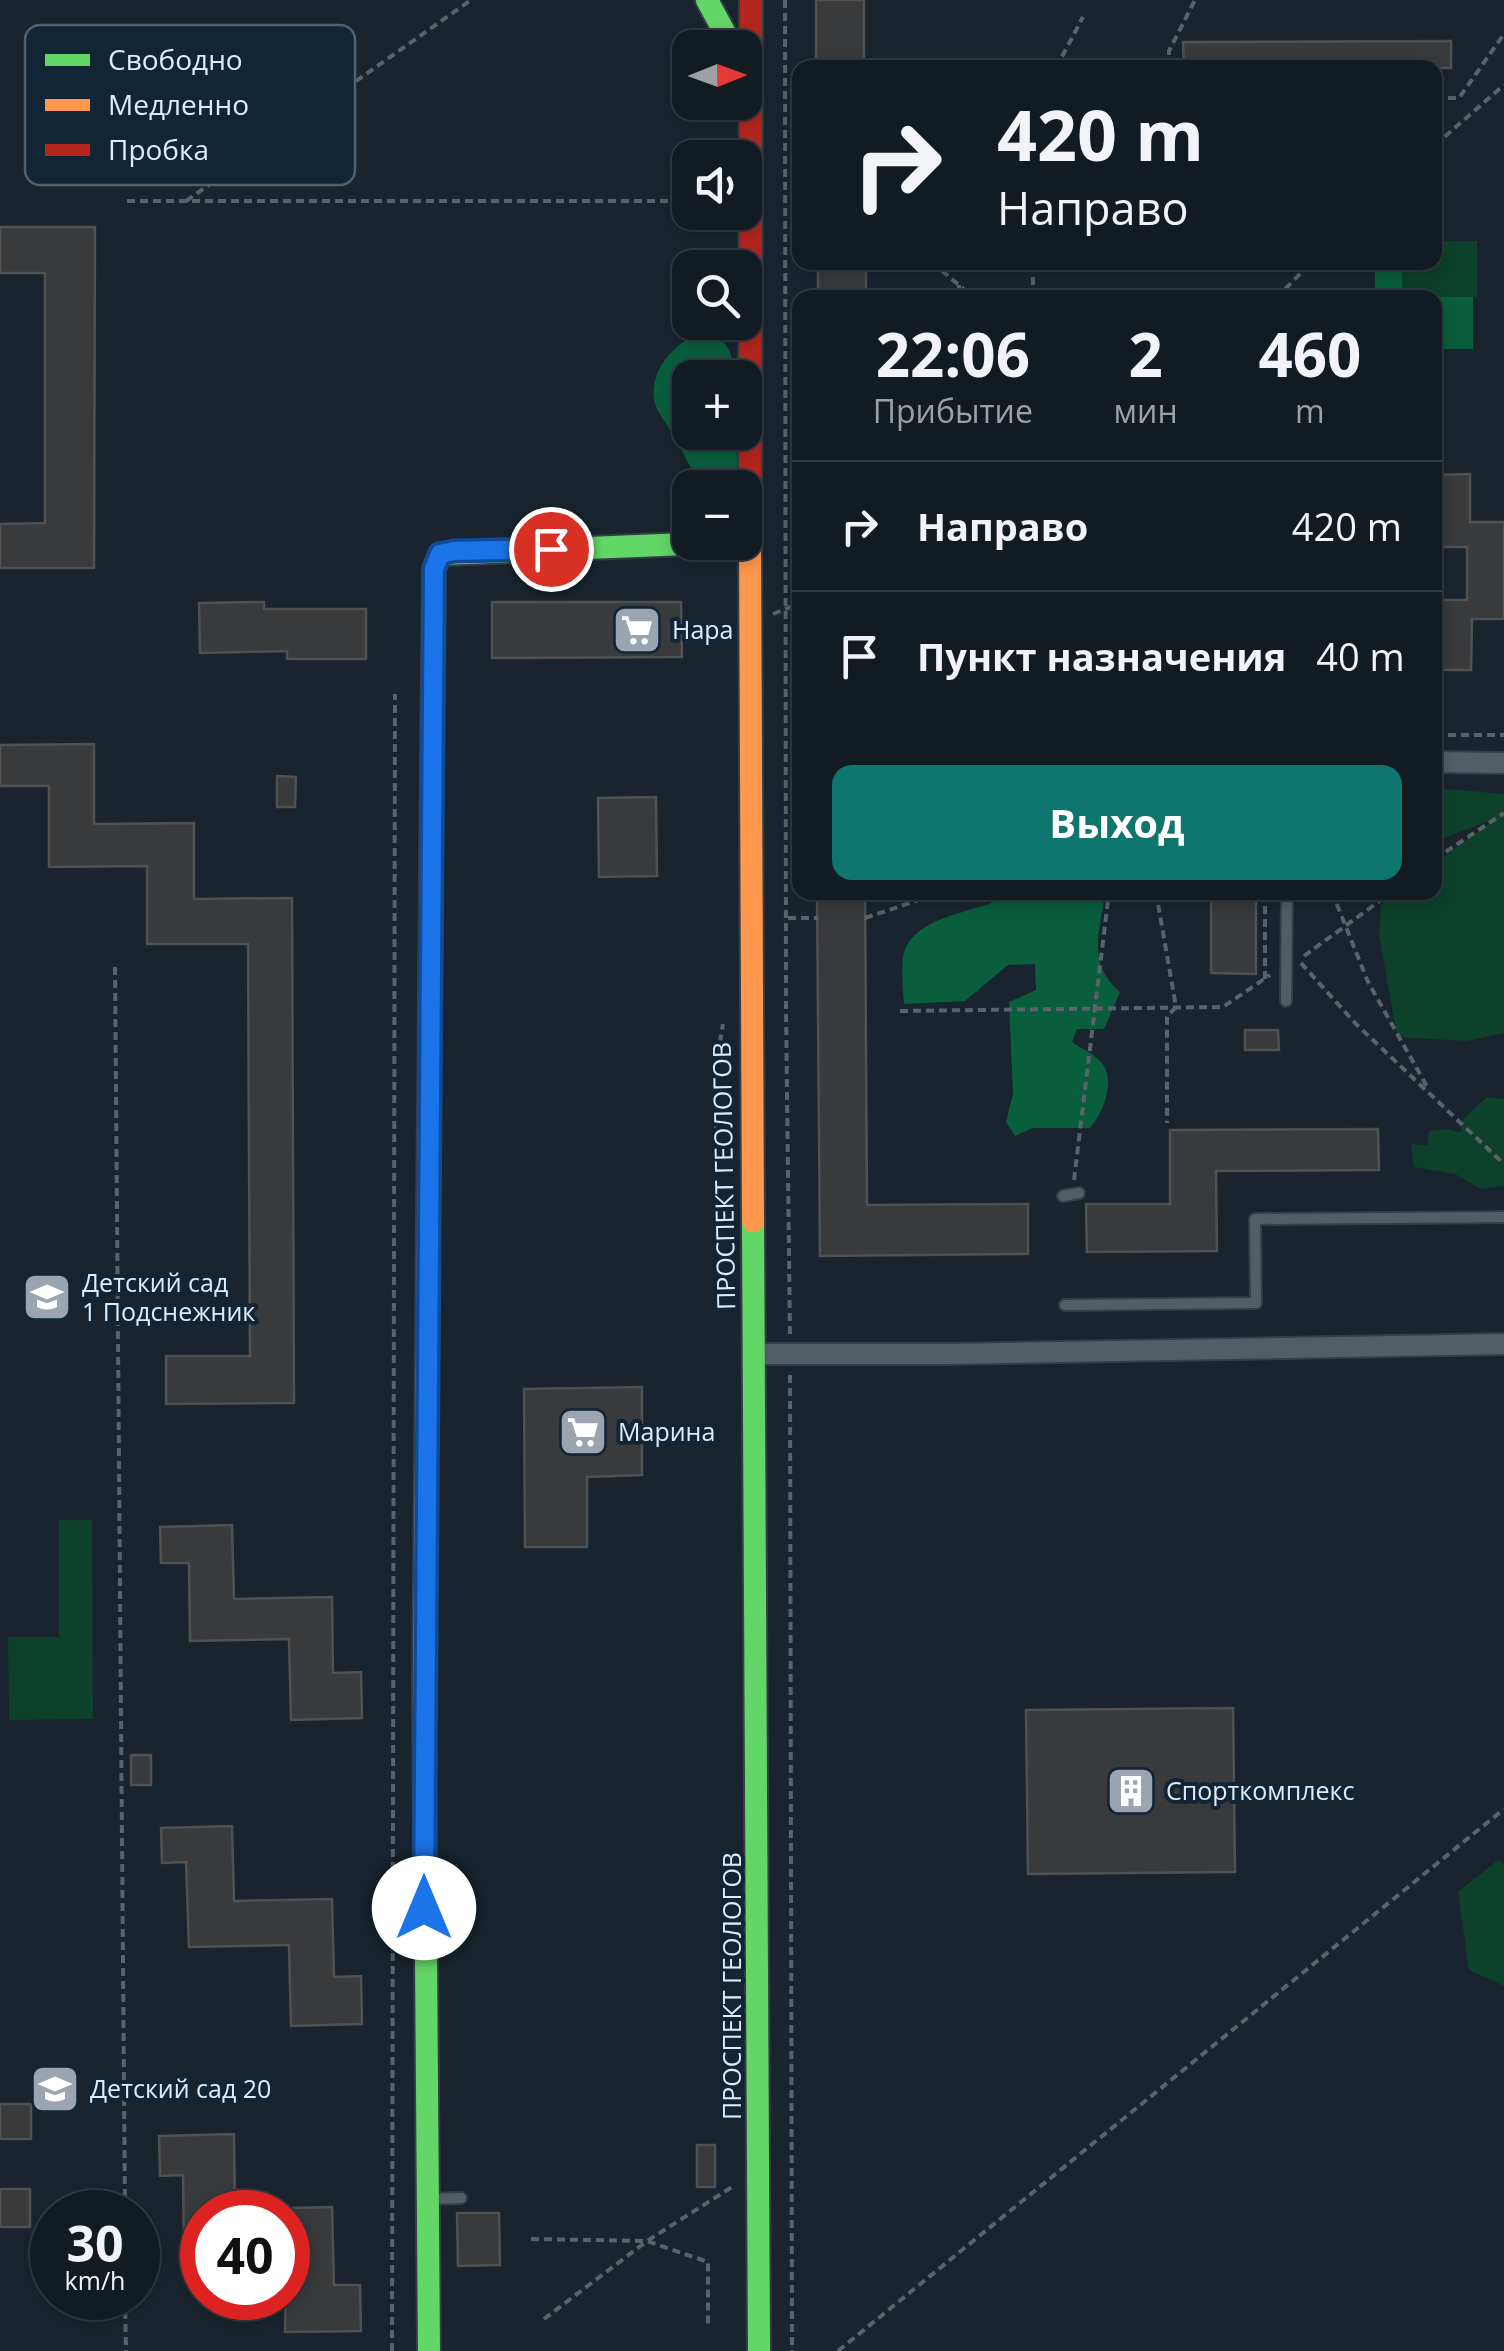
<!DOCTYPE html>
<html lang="ru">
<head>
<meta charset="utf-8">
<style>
	body { margin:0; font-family:"Open Sans",sans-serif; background:#20282f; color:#f1f3f6; height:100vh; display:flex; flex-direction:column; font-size:38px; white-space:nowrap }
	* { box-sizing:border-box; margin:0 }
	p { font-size:32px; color:#9da1a5 }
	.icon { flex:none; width:55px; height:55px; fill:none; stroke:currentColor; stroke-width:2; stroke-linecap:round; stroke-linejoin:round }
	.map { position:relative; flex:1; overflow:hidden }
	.side { position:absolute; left:792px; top:290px; width:650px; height:610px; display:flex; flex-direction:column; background:#131b22; border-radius:20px; box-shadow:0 5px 15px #0003,0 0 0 2px #323940 }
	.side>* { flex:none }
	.banner { position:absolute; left:792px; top:60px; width:650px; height:210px; border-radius:20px; box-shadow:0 5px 15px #0003,0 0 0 2px #323940; background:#131b22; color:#f1f3f6; overflow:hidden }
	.needle { width:65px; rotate:89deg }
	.buttons { position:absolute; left:672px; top:30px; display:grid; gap:20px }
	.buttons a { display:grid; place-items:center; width:90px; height:90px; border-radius:20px; background:#131b22; box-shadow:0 5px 15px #0003,0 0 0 2px #323940; font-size:50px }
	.speed { position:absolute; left:30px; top:2190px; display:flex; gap:20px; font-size:50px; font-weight:700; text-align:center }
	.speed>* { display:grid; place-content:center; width:130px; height:130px; border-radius:50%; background:#131b22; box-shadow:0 5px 15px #0003,0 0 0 2px #323940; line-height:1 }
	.speed small { font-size:25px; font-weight:400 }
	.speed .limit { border:15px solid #d22; background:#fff; color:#111 }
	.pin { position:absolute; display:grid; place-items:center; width:85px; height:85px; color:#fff; margin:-42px; border:5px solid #fff; border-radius:50%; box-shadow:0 2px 10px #0007 }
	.me { position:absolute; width:110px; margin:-55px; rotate:0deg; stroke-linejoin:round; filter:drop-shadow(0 0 8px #0008) }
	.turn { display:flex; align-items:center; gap:35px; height:210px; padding:0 40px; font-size:45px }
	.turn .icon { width:130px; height:130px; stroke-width:2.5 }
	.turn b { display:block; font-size:70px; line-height:85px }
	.eta { display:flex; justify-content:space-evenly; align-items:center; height:170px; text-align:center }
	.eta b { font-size:60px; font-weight:700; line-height:70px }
	.primary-button { display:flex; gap:20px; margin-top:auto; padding:20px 40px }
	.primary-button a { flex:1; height:115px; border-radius:20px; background:#0f766e; color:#fff; font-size:40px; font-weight:700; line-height:115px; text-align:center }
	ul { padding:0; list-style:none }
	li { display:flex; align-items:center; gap:30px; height:130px; padding:0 40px; border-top:2px solid #323940 }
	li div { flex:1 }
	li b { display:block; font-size:38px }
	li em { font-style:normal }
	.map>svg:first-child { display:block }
</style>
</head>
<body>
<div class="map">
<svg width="1504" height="2351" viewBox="0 0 1504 2351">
	<rect width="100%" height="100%" fill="#19242e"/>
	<g fill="#0d412b">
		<path d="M1435 241H1477V297H1402V263L1435 262Z"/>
		<path d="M1448 789 1504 794V1033L1467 1041 1397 1037 1379 934 1381 904 1396 893 1435 892V863L1497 818 1435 841V791Z"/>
		<path d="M1487 1097 1504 1099V1186L1481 1189 1455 1174 1414 1167 1411 1144 1427 1145 1429 1131 1448 1129 1460 1133 1464 1118Z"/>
		<path d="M59 1520H92L93 1719 9 1720 8 1637H59Z"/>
		<path d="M1498 1860 1504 1864V1986L1469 1970 1458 1892Z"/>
	</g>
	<g fill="#095e3e">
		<path d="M1375 263H1402V297H1473V349H1435V298L1375 297Z"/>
		<path d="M707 330C729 341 733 353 734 377L690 378V432L736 433 738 487C691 487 693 468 672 433 666 422 656 412 654 399 650 366 679 339 707 330Z"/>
		<path d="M1013 893C1045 892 1072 899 1104 900 1098 936 1089 966 1120 992L1104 1029H1077L1072 1042C1080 1048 1093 1053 1100 1061 1117 1079 1104 1111 1090 1128H1033L1015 1136 1006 1122 1013 1094 1009 1002 1036 990 1035 964 1008 965 965 1001 904 1004C903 989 901 971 903 957 912 912 982 914 1013 893Z"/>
	</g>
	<g fill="#393a3c" stroke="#515152" stroke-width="2.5">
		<rect x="816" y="0" width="48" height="68"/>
		<path d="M1451 41V68H1184L1183 42Z"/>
		<path d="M0 227H95L94 568H0V524L45 523V273H0Z"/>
		<rect x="818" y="262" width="48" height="36"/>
		<path d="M1470 474V522H1504V619H1472L1471 670H1437L1435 600H1467V547H1435L1438 475Z"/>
		<path d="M264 602V609H366V659H287V651L200 653 199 603Z"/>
		<path d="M492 602H681L682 657 492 658Z"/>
		<path d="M94 744V824L194 823V899L292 898 294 1403 166 1404V1356H250L248 944H147V866L49 867V786H0V745Z"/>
		<path d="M277 776 296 777 295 807H277Z"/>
		<path d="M656 797 657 876 599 877 598 798Z"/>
		<path d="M817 892H865L867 1205 1028 1204V1254L820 1256Z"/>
		<path d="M1211 892H1256V974L1211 973Z"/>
		<path d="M1245 1030H1278L1279 1050H1245Z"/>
		<path d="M1378 1129 1379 1170 1216 1171 1217 1251 1087 1252 1086 1204H1170V1130Z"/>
		<path d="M642 1387V1475L587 1477V1547H525L524 1389Z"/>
		<path d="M232 1525 234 1599 332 1597 333 1673 361 1672 362 1718 291 1720 289 1639 190 1641 189 1563H161L160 1527Z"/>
		<path d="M1233 1708 1235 1872 1028 1874 1026 1710Z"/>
		<rect x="131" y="1755" width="20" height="30"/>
		<path d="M232 1826 234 1901 332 1899 334 1977 361 1976 362 2024 291 2026 289 1945 189 1947 186 1862 162 1863 161 1828Z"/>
		<rect x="0" y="2104" width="31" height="35"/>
		<path d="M234 2134 235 2212H202V2251H184L183 2175 160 2176 159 2136Z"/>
		<rect x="697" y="2145" width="18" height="42"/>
		<rect x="0" y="2189" width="30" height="38"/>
		<path d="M332 2207 334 2285H360L361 2331 285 2332 288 2208Z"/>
		<path d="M457 2213H499L500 2265 458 2266Z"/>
	</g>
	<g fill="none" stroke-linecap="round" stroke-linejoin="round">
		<g stroke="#353e47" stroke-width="14">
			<g id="lane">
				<path d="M1286 1001 1287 892"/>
				<path d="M1063 1196 1079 1193"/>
				<path d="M1065 1305 1256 1303 1255 1219 1504 1217"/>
				<path d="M428 2199 461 2198"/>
			</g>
		</g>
		<g stroke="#353e47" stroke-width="24">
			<g id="street">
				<path d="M1435 762 1504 763"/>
				<path d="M755 1354H949L1504 1344"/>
			</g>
		</g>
		<g stroke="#353e47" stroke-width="26">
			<g id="fast">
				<path d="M707 0 733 48"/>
				<path d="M431 871 434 569 440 554 736 542"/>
				<path d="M753 1221 759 2351"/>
				<path d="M424 1692 429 2351"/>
			</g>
		</g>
		<g stroke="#353e47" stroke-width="26">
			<g id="slow">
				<path d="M750 538 753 1221"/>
				<path d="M424 1692 431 871"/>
			</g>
		</g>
		<g stroke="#353e47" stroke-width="26">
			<path id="jam" d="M750 538 751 0"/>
		</g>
		<g stroke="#5a636a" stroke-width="4" stroke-dasharray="8 5" stroke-linecap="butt">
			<path d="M785 0 786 1010 790 1335"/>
			<path d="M1056 68 1083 17"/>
			<path d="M1169 68V51L1195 0"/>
			<path d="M1435 98H1459L1504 34"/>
			<path d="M1435 145 1504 85"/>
			<path d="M127 201H690"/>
			<path d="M186 201 471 0"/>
			<path d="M932 262 974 298"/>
			<path d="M959 285V298"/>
			<path d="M1033 298V262"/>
			<path d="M1276 298 1312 262"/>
			<path d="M773 614 800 603"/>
			<path d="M1435 735H1504"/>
			<path d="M1435 859 1504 813"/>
			<path d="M1156 892 1176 1007 1167 1017V1123"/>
			<path d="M1332 892 1368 982 1429 1090"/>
			<path d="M788 918H818"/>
			<path d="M865 918 934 895 1060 892"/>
			<path d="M1304 956 1392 892"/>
			<path d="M1301 963 1356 1024 1504 1164"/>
			<path d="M115 967 125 2212"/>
			<path d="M1265 979V892"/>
			<path d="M900 1011 1223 1007 1270 975"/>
			<path d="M716 1133 715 1071 723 1024"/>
			<path d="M1074 1180 1109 892"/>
			<path d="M790 1375 792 2351"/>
			<path d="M531 2239 647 2241 708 2262V2324"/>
			<path d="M125 2298 126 2351"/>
			<path d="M544 2319 647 2241 732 2187"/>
			<path d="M392 2351 395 694"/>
			<path d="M838 2351 1504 1809"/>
		</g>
		<use href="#lane" stroke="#545d65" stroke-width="10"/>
		<use href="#street" stroke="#545d65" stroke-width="20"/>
		<use href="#fast" stroke="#63d668" stroke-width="22"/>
		<use href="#slow" stroke="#ff974d" stroke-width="22"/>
		<use href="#jam" stroke="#b3261e" stroke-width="22"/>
	</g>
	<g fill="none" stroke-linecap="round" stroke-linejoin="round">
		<g stroke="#114b97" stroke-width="25">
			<path id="route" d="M424 1908 434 569 440 554 454 551 551 549"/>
		</g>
		<use href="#route" stroke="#1a73e8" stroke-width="18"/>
	</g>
	<defs>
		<g id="supermarket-square" transform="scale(2.5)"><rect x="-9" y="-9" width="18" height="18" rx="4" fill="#9aa5b1" stroke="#112536"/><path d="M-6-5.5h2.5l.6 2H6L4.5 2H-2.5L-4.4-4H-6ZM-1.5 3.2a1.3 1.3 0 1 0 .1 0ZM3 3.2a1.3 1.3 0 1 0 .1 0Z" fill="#fff"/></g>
		<g id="school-square" transform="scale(2.5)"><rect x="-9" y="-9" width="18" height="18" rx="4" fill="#9aa5b1" stroke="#112536"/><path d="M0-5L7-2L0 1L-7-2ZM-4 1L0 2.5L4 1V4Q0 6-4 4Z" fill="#fff"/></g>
		<g id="building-square" transform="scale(2.5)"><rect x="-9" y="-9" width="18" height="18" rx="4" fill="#9aa5b1" stroke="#112536"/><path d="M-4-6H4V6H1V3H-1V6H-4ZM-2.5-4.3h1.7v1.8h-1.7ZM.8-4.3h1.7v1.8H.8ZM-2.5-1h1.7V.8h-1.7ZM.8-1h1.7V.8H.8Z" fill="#fff"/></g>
	</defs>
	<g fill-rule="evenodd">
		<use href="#supermarket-square" x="637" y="630"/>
		<use href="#school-square" x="47" y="1297"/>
		<use href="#supermarket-square" x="583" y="1432"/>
		<use href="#building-square" x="1131" y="1791"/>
		<use href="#school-square" x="55" y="2089"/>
	</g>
	<g text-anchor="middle" stroke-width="8" stroke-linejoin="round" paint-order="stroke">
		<g font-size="25" fill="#dfebf7" stroke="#112536" text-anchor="start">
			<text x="672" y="639">Нара</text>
			<text x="82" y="1292">Детский сад<tspan x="82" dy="29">1 Подснежник</tspan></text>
			<text x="618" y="1441">Марина</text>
			<text x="1166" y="1800">Спорткомплекс</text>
			<text x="90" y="2098">Детский сад 20</text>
		</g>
		<g font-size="25" fill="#dfebf7" stroke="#112536">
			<text transform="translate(724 1176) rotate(-91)" y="9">ПРОСПЕКТ ГЕОЛОГОВ</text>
			<text transform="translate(732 1986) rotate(-90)" y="9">ПРОСПЕКТ ГЕОЛОГОВ</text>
		</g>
	</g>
	<rect x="25" y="25" width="330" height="160" rx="15" fill="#112536" stroke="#4f6070" stroke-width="2.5"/>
	<rect x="45" y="54" width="45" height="12" fill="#63d668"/>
	<rect x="45" y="99" width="45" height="12" fill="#ff974d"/>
	<rect x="45" y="144" width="45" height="12" fill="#b3261e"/>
	<g font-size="28" fill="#dfebf7">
		<text x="108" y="70">Свободно</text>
		<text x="108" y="115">Медленно</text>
		<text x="108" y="160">Пробка</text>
	</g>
</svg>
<div class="buttons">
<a><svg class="needle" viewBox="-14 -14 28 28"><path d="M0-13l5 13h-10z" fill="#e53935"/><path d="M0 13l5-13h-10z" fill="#9da1a5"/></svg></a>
<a><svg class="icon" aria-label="sound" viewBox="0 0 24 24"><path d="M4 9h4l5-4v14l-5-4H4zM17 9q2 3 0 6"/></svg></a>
<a><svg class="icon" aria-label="search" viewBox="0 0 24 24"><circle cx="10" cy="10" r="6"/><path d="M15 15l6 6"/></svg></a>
<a>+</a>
<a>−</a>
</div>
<div class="speed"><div>30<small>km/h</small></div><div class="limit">40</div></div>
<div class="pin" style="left:551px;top:549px;background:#d93025"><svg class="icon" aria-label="arrive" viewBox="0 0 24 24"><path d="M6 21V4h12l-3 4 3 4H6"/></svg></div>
<svg class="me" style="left:424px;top:1908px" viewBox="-20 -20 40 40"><circle r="19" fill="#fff"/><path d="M0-13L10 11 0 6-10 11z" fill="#1a73e8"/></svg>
<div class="banner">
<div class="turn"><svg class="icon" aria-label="right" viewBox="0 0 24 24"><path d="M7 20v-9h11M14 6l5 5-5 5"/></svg><div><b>420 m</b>Направо</div></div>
</div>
<section class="side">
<div class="eta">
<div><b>22:06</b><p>Прибытие</p></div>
<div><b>2</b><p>мин</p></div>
<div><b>460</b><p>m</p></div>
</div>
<ul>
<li><svg class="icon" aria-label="right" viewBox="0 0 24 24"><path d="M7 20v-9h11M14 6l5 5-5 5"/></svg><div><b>Направо</b></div><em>420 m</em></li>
<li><svg class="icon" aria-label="arrive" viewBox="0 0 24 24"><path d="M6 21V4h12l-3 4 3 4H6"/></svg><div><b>Пункт назначения</b></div><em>40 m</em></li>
</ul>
<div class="primary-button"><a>Выход</a></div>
</section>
</div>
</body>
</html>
